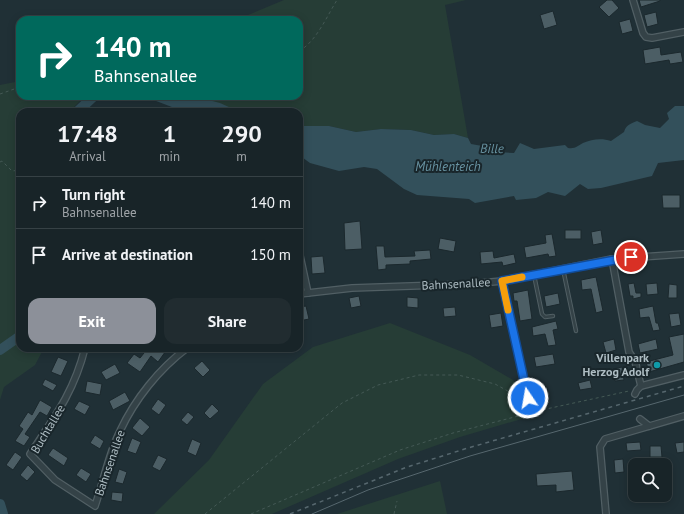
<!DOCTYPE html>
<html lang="en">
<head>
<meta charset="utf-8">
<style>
	body { margin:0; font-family:"PT Sans",sans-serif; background:#212c30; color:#f1f3f6; height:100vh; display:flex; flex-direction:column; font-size:15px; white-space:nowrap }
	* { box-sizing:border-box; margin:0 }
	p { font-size:13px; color:#9fa4a8 }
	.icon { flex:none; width:22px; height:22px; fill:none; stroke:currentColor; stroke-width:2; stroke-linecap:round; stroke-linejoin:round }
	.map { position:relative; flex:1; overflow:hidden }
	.details { position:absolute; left:16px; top:108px; width:287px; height:244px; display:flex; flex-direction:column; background:#182428; border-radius:12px; box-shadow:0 2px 10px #0003,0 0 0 1px #364145 }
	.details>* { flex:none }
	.guide { position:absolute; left:16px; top:16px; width:287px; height:84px; border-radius:12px; box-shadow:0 2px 10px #0003,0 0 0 1px #364145; background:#00695c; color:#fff; overflow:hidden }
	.buttons { position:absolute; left:628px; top:458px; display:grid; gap:8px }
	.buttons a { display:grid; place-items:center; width:44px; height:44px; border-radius:8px; background:#182428; box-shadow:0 2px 10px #0003,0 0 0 1px #364145; font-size:20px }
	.pin { position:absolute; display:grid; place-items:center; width:34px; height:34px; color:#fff; margin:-17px; border:2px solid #fff; border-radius:50%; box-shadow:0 1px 4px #0007 }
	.me { position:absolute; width:44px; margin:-22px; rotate:348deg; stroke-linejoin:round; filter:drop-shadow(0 0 3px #0008) }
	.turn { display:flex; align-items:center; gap:14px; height:84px; padding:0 12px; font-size:18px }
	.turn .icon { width:52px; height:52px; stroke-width:2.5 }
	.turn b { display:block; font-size:28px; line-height:34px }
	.eta { display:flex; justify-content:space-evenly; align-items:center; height:68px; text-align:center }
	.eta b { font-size:24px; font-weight:700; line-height:28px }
	.cta { display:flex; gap:8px; margin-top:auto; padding:8px 12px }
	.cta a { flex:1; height:46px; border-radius:12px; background:#8c9099; color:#fff; font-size:16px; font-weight:700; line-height:46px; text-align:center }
	.cta a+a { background:#212c30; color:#f1f3f6 }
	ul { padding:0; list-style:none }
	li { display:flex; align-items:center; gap:12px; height:52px; padding:0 12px; border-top:1px solid #364145 }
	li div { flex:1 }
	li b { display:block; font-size:15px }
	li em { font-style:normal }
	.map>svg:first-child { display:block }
</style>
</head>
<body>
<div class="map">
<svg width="684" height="514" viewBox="0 0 684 514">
	<rect width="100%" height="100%" fill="#203036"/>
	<g fill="#263d36">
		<path d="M284 0H466L445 5 468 138 454 134 434 135 411 130 381 129 356 132 329 126H299V112H240L193 96H299V20H208L248 15Z"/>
		<path d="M20 81V96H85L69 112H20V348H44L35 365 4 387 0 400V85Z"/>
		<path d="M390 323 470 355 513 380 542 413 460 437 398 459 272 514H154L209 460 263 384 313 347Z"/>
		<path d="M440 481 447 514H337Z"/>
	</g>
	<g fill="#33505b">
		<path d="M143 96H193L220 103 240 112H195L192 109 185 112Z"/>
		<path d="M675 106H684V160L658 163 652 176 601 188 588 189 580 184 565 196 548 192 536 198 516 200 514 196 475 203 469 199 417 195 404 189 377 169 364 167 339 171 310 163 299 155V126H329L356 132 381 129 411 130 434 135 454 134 468 138 471 144 488 147 496 152 514 153 520 143 534 149 565 145 568 148C576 149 577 146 583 143 592 139 602 138 611 141L624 132C626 125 630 124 637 121L645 125 660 128 669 119 667 113Z"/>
	</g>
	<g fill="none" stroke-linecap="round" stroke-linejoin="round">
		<g stroke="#33505b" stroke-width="10">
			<path d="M77 112 94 96"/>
			<path d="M0 350 20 336"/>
			<path d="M0 504 3 514"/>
		</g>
	</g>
	<g fill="#4c5e65" stroke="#1b282d">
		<path d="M607 0H612L619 8 609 17 599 7Z"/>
		<path d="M639 0H660V1L641 7Z"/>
		<path d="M553 11 557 25 544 29 540 15Z"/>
		<path d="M656 12 658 24 647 27 644 15Z"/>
		<path d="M630 19 633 31 622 34 619 22Z"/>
		<path d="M660 47 661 55 681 52 683 62 670 64 669 60 645 64 643 50Z"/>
		<path d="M662 195H680V208H663Z"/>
		<path d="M360 221 362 249 345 250 344 223Z"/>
		<rect x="565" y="230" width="16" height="9"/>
		<path d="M601 230 603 243 593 245 591 232Z"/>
		<path d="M552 234 556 256 549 257 548 254 526 258 524 247 546 243 545 235Z"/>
		<path d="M440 238 456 241 454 252 438 249Z"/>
		<path d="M376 246H384L385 257 415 256 414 251 430 250 431 259 410 261V264L386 265V269L378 270Z"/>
		<path d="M493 251 494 258 514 254 516 263 503 266 502 262 481 264 480 252Z"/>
		<path d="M323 256 325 273 312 274 311 257Z"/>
		<path d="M596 277 603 311 596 313 591 289 582 290 581 280Z"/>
		<path d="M634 283 636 293H641V297L633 299V296H630L628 284Z"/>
		<path d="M657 283 658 294 647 295 646 284Z"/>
		<path d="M669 284 677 285V298H668Z"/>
		<path d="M528 290 532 319 520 321 517 301H514L513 293Z"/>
		<path d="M558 293 560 304 546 307 544 296Z"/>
		<path d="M359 296 361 306 351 308 349 298Z"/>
		<path d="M407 297 418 298V308L407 307Z"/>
		<path d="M306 306 309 319 299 321V307Z"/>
		<path d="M653 306 656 323H658L660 330 653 331 649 317 640 318 639 309Z"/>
		<path d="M455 307 456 316 444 317 443 308Z"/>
		<path d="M501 313 503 326 491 328 489 315Z"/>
		<path d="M679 313 681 325 671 327 669 314Z"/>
		<path d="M556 321 558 329 553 330 556 345 548 346 545 334 533 336 532 327Z"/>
		<path d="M684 334V362L649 372 646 362 673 355 669 337Z"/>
		<path d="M614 339 616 350 606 353 603 342Z"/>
		<path d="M656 339 658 349 640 353 638 344Z"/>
		<path d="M148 348H168L158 362 151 356 140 372 127 363 134 354 140 358Z"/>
		<path d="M553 354 555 364 536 367 534 357Z"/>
		<path d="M58 357 68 361 61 376 51 372Z"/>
		<path d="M202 361 210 370 203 377 194 368Z"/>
		<path d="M115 364 120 373 106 380 101 372Z"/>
		<path d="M622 367 624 380 615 381 613 369Z"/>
		<path d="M45 379 57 385 53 391 42 385Z"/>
		<path d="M590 380 592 388 580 390 578 383Z"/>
		<path d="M87 381 102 384 100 395 85 392Z"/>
		<path d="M547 387 549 396 534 399 532 391Z"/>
		<path d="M125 392 130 401 113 410 109 401Z"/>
		<path d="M158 399 166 405 159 415 151 409Z"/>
		<path d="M40 400 52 407 47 416 40 412 25 434 30 437 24 446 15 441 23 429 19 426 28 412 32 415Z"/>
		<path d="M79 401 90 406 85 415 74 409Z"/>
		<path d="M212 404 219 411 210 419 204 413Z"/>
		<path d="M188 412 194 417 187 425 181 420Z"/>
		<path d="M140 418 150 427 142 436 132 428Z"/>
		<path d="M95 435 104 441 100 449 90 443Z"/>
		<path d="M132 438 141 442 136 454 127 451Z"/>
		<path d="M192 439 201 443 196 456 187 452Z"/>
		<path d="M640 442 641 450 627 451 626 443Z"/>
		<path d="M684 442V452L677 453 675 443Z"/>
		<path d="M650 446H661L662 457H650Z"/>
		<path d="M53 448 68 458 64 466 48 455Z"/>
		<path d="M15 452 22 457 13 470 6 465Z"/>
		<path d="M158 455 167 459 160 471 152 467Z"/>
		<path d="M623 459 624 472 615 473 614 460Z"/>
		<path d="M28 465 35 472 27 481 20 475Z"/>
		<path d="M81 468 91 474 86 482 76 475Z"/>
		<path d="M119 469 127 472 123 484 115 482Z"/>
		<path d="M572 471 574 490 556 492V485L537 486 536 474Z"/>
		<path d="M112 492 123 493 122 502 111 500Z"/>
	</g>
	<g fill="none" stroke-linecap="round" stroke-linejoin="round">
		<g stroke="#515f64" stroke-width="4.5">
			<g id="service">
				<path d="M563 269 576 331"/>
				<path d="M534 275 542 314 545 317 553 316"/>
			</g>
		</g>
		<g stroke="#515f64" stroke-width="8">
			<g id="minor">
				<path d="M633 0 643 33 646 37 652 38 684 32"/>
				<path d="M299 251 308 293"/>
				<path d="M612 259 629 352 635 361 641 386"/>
				<path d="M502 281 531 412"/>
				<path d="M299 294 352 288 470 284 502 281 612 259 684 254"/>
				<path d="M85 348C74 392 54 418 30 454L55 480 95 506C103 483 109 452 120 431 135 399 159 369 187 348"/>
				<path d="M635 394 637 390 641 386 684 375"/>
				<path d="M640 419 649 426"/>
				<path d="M606 514 600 447 605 439 684 416"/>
			</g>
		</g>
		<g stroke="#445955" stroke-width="1" stroke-dasharray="3 3" stroke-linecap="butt">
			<path d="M299 51C316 42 327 16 337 0"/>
			<path d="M0 94 20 87"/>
			<path d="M0 162 2 161 12 171 20 170"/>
			<path d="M537 411 629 391"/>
			<path d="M205 514 342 403 378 385 419 375H458L495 384 515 395 524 405"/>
			<path d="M251 514 400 450 453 433 526 414"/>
			<path d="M394 514 397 501"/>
		</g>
		<use href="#service" stroke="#344247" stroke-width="2.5"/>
		<use href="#minor" stroke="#344247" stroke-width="5.5"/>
		<path stroke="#56676e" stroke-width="1" d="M312 514 368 490 470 456 684 395"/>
		<path stroke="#56676e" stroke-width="1.5" stroke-dasharray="4 4" stroke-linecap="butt" d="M290 514 407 467 468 448 684 386"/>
	</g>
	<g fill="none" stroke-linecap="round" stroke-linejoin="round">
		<g stroke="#114b97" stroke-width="10">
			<path id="route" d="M528 398 502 281 631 257"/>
		</g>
		<use href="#route" stroke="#1a73e8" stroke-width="7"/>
		<path stroke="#f59e0b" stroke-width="7" d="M508 310 502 281 522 277"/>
	</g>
	<circle fill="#0f9aa8" stroke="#19262b" stroke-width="1.5" cx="657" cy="365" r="4"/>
	<g text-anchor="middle" stroke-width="4" stroke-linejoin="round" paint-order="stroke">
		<g font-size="12" fill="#aebdc3" stroke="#19262b">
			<text transform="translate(456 284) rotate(-3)" y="4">Bahnsenallee</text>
			<text transform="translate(48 429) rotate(-59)" y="4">Buchtallee</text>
			<text transform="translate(110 463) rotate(-71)" y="4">Bahnsenallee</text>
		</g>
		<g font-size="12" font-weight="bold" fill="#aebdc3" stroke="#19262b" text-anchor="end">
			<text x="649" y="362">Villenpark<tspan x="649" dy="14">Herzog Adolf</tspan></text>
		</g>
		<g font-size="13" font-style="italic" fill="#6893a2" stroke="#19262b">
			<text transform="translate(492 148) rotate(1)" y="5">Bille</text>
			<text x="448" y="171">Mühlenteich</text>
		</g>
	</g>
</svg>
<div class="buttons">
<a><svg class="icon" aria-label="search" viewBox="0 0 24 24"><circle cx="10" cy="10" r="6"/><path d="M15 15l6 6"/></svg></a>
</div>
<div class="pin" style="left:631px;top:257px;background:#d93025"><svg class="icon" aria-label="arrive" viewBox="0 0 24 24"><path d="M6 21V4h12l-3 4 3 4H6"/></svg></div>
<svg class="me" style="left:528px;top:398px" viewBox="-20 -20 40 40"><circle r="17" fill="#1a73e8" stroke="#fff" stroke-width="3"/><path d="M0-11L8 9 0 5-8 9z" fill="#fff"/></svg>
<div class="guide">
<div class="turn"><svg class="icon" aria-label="right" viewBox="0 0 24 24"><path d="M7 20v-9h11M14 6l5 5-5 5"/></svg><div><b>140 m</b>Bahnsenallee</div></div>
</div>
<section class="details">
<div class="eta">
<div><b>17:48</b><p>Arrival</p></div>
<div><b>1</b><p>min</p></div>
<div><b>290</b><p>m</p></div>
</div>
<ul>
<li><svg class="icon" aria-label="right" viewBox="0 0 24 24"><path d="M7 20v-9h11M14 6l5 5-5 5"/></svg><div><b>Turn right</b><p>Bahnsenallee</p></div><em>140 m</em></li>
<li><svg class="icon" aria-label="arrive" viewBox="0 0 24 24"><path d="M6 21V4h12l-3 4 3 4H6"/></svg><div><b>Arrive at destination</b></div><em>150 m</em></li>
</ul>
<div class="cta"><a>Exit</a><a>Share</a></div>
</section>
</div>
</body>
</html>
